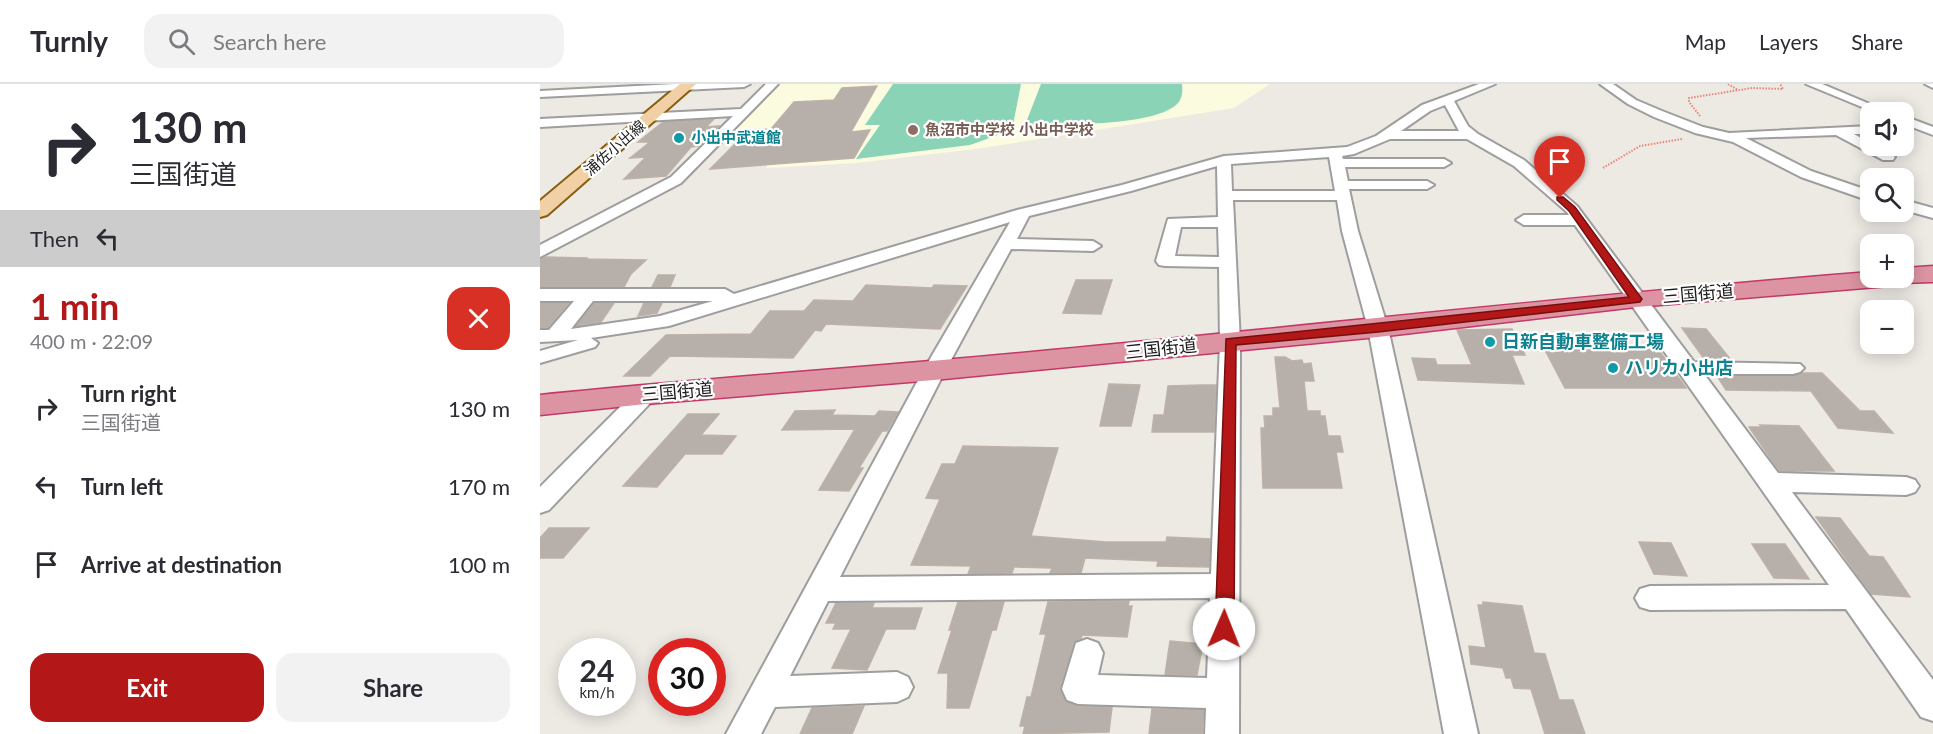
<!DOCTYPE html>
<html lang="en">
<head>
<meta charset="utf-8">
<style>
	body { margin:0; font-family:Lato,"Noto Sans JP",sans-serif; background:#f2f2f3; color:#2b2b33; height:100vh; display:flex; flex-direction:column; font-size:22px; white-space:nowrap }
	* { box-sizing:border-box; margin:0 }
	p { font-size:20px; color:#7c7c81 }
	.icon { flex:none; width:33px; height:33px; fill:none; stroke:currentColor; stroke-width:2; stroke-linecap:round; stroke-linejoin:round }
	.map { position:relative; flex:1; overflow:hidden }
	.details { display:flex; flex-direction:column; background:#fff; width:540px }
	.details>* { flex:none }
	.banner { background:#fff; color:#2b2b33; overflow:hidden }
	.controls { position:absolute; left:1320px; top:18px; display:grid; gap:12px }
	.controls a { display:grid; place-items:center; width:54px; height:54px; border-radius:12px; background:#fff; box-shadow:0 3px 15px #0003; font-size:30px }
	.speed { position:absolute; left:18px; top:554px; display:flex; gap:12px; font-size:30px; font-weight:700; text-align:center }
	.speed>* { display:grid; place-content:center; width:78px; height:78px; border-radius:50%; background:#fff; box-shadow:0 3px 15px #0003; line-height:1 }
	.speed small { font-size:15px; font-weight:400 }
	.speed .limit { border:9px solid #d22; background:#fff; color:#111 }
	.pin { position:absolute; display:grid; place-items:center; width:51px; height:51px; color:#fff; margin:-62px -26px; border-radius:50% 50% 50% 0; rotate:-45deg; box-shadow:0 0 6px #0007 }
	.pin .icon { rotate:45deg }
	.me { position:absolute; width:66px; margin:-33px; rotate:1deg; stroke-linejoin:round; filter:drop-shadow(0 0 4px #0008) }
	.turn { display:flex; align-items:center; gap:21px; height:126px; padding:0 30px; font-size:27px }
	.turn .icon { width:78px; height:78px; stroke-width:2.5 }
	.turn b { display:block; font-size:42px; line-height:51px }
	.then { display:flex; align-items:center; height:57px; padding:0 30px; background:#0003; gap:12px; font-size:22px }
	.round { display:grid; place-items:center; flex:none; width:63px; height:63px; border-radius:18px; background:#f2f2f3 }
	.headline { display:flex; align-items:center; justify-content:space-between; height:102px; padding:0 30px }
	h1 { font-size:36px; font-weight:700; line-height:45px; color:#b31717 }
	.cta { display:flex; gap:12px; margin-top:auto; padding:12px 30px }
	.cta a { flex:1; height:69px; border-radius:18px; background:#b31717; color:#fff; font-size:24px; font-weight:700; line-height:69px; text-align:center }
	.cta a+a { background:#f2f2f3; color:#2b2b33 }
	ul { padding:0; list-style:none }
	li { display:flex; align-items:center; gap:18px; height:78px; padding:0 30px }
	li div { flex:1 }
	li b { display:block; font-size:22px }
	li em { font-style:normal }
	header { display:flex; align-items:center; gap:36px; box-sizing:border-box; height:84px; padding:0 30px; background:#fff; border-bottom:2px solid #e1e1e2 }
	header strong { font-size:28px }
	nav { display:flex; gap:33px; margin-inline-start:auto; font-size:21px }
	.search { width:420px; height:54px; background:#f2f2f3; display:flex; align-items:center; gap:15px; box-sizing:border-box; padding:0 21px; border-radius:18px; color:#7c7c81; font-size:22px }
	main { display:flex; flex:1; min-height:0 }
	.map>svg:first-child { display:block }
</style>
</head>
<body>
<header>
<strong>Turnly</strong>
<div class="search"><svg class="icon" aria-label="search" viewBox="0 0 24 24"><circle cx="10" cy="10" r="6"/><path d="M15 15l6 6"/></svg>Search here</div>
<nav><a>Map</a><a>Layers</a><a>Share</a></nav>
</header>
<main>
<section class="details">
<div class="banner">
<div class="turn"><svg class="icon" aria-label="right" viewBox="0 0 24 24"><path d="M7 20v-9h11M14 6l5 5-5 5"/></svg><div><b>130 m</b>三国街道</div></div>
<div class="then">Then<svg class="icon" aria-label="left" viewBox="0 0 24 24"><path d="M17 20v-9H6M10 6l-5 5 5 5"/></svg></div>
</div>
<div class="headline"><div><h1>1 min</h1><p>400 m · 22:09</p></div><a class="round" style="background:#d93025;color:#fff"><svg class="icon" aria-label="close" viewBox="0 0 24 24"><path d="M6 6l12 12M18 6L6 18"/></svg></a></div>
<ul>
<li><svg class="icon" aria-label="right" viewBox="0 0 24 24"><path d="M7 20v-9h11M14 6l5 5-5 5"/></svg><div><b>Turn right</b><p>三国街道</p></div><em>130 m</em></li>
<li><svg class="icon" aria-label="left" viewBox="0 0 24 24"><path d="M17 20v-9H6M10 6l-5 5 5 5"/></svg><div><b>Turn left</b></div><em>170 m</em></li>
<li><svg class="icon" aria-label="arrive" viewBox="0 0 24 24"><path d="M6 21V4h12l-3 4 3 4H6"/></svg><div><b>Arrive at destination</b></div><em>100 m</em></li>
</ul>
<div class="cta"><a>Exit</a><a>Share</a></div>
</section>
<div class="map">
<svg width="1393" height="650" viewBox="0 0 1393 650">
	<rect width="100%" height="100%" fill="#edeae4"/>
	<path fill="#fbfbdf" d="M238 0H730L694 24 443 64 317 79 226 84 247 53 186 56Z"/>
	<g fill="#8bd3b7">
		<path d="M353 0H481L472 46 430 61 316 75 340 41H325Z"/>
		<path d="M501 0H642C643 8 642 16 636 21 610 43 519 40 485 41Z"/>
	</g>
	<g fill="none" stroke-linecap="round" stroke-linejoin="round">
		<path stroke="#a9ccd6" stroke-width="3" d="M138 28 182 26"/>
	</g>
	<g fill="#b6afaa" stroke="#bdb1a8" stroke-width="1.5">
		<path d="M337 2 311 48 330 46 314 74 170 85 209 46 231 45 254 18 294 16 302 4Z"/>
		<path d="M174 35 166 43 179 42 159 62 151 63 126 92 84 95 106 73 90 74 110 58H98L123 38Z"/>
		<path d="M5 173 48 174 46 175 106 176 91 190 84 203H0V175Z"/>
		<path d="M118 191H135L130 203H112Z"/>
		<path d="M536 196H572L561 230 523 229Z"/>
		<path d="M326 201 392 204 394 201 427 202 400 245 286 240 281 247 275 246 253 274 130 272 110 292H84L126 251 211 250 230 227H264L274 216 313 217Z"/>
		<path d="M0 219H29L8 244H0Z"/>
		<path d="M54 219H74L61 238 36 242Z"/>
		<path d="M104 219H122L117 229 98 232Z"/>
		<path d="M1142 244 1166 245 1191 276H1165Z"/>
		<path d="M972 245 985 271H972L984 300 878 296 872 274 895 275 897 281H932L917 246Z"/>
		<path d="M1004 264 1118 265 1146 304H1025Z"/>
		<path d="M735 273H745L752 277 762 276 763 280 771 279 774 297H764L767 327H780V332H785L788 352H800L803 368H796L802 404H723L721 344H725L724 332H733V324H740Z"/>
		<path d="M1263 289H1282L1320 327H1334L1353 349 1298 344 1271 307 1186 306 1177 292H1253Z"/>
		<path d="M569 300 600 301 591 342H560Z"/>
		<path d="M662 301H676L674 348H612L614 331H624L628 302Z"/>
		<path d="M295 326 292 331 335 332 339 327 358 328 347 347H342L319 384H323L309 407 279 406 315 345 242 346 255 327Z"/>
		<path d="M148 330H179L161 351 196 352 182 370H145L117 403 83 402Z"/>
		<path d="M1220 341 1259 342 1294 387H1239L1209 343H1222Z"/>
		<path d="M423 362 518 364 491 452 566 458H626L627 453 670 455 669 483 617 482 618 477 545 474 541 489H510L512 484 474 483 472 489 428 490 431 482 371 481 400 415 386 414 402 380H415Z"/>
		<path d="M1276 433 1300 434 1329 472 1343 473 1370 513 1331 510Z"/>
		<path d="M9 444H49L23 474H0V454Z"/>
		<path d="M1099 458 1131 459 1147 492 1114 490Z"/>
		<path d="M1212 460H1245L1269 495 1234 494Z"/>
		<path d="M589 517 588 522H592L587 553 542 551 541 555 534 558 520 604 525 617 537 622 572 623 569 648 483 650 485 642H480L487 613H491L506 550H500L508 518Z"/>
		<path d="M418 518H464L456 546H452L429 624H407L408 589H398L412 546H409Z"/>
		<path d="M943 518 982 522 994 569 1005 570 1019 616H1033L1045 650H1005L991 605 974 604 971 594H966L963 584 931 580 929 562 946 564 938 521H943Z"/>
		<path d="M296 519H334L332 524H382L375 545H346L327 586 292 584 311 545H293L296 539H286Z"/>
		<path d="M630 557 663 560 657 591H625Z"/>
		<path d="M324 622 312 650H260L272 624Z"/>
		<path d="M612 625 664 626 662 650H609Z"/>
	</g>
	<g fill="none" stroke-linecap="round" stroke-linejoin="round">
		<g stroke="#9e9e9e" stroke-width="4">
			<g id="minor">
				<path d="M135 0H210L204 3 0 13V7Z"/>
				<path d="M226 0H238L141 99 0 173V161L131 93 193 32 0 43V35L201 25Z"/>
				<path d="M939 0H955L914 17 928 42 938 50 984 76 1037 122 1154 278 1260 280 1264 284 1260 288 1253 290H1164L1238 389 1366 393 1375 396 1379 402 1375 408 1366 411 1252 408 1393 596V637L1381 633 1306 525 1110 526 1100 523 1095 514 1100 505 1110 502 1289 501 1035 141H984L976 136 984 131H1029L1027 128 974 82 927 55H850L814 70 802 72 803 75H904L911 79 904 83H805L808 97H887L894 101 887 105H809L818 147 848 244 938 650H904L828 244 802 147 797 116H693L700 258 699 650H665L666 624 538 620 527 616 522 605 536 559 547 555 558 559 563 569 558 591 667 594 670 514 288 517 250 592 357 588 368 593 373 603 368 613 357 618 235 623 221 650H186L383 287 470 138 129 242 51 254 58 259 55 263 0 279V267L38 256 0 258V246H9L34 217H0V205H185L194 210 477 126 582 101 684 72 807 63 836 52 882 21ZM905 21 919 47H861L890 27ZM789 73 795 107H692L691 80ZM677 82 678 133 628 135 616 177 619 181 625 182 679 183 680 258 671 490 300 493 405 287 471 165 553 167 561 162 553 157 477 155 489 132 591 107ZM641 143H678L679 173 635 172ZM53 217H173L120 232 31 245Z"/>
				<path d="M1060 0H1073L1096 16 1122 27 1163 43 1189 49 1330 42V50H1314L1330 59V62H1336L1355 73 1353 76H1343L1296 51 1206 54 1271 87 1330 107V117L1261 93 1193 58 1155 49 1114 33 1088 20Z"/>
				<path d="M1266 0H1282L1349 28H1334Z"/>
				<path d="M1385 0H1393V4Z"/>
				<path d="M1364 32 1393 43V51L1364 40Z"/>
				<path d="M1364 116 1393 124V134L1364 126Z"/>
				<path d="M106 303 114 305 117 310 114 315 9 426 0 429V403L98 305Z"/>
			</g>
		</g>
		<g stroke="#855e11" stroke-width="4">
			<path id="major" d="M140 0H156L7 131 0 133V117Z"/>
		</g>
		<g stroke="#c43868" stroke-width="3">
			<path id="highway" d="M1393 182V198L1359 199 1349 202 1096 223 838 253 394 296 106 320 0 331V311C167 294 335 283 502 267 778 241 1054 210 1330 188V194H1364V184Z"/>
		</g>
		<g stroke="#e98479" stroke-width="2" stroke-dasharray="1.5 1.5" stroke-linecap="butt">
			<path d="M1188 0 1198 6"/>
			<path d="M1160 32 1149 18V14L1212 4 1243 5 1240 0"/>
			<path d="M1063 84 1100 62 1142 55"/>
		</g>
		<use href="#minor" fill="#fff" fill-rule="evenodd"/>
		<use href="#major" fill="#f1d0a5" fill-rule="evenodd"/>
		<use href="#highway" fill="#dc94a2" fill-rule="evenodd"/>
	</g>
	<path fill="#b31717" stroke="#740f0f" stroke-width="1.5" d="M1017 113H1023L1035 123 1102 215 1100 218 838 248 696 261 694 545 691 551 684 553 678 551 675 545 686 255 1089 213 1029 127 1017 116Z"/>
	<circle fill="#8d6e63" stroke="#fff" stroke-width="2" cx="373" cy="46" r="6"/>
	<g fill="#0f9aa8" stroke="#fff" stroke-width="2">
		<circle cx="139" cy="54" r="6"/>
		<circle cx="950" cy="258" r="6"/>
		<circle cx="1073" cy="284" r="6"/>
	</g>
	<g text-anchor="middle" stroke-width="4.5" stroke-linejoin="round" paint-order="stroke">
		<g font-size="15" font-weight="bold" fill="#785e54" stroke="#fff" text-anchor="start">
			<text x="385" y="51">魚沼市中学校 小出中学校</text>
		</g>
		<g font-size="15" font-weight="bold" fill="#0d838f" stroke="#fff" text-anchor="start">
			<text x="151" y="59">小出中武道館</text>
		</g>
		<g font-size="15" fill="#1d1d1d" stroke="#fff">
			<text transform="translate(75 64) rotate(-41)" y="5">浦佐小出線</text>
		</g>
		<g font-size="18" fill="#1d1d1d" stroke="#fff">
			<text transform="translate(1158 210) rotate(-5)" y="6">三国街道</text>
			<text transform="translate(621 265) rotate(-6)" y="6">三国街道</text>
			<text transform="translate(137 308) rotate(-5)" y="6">三国街道</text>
		</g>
		<g font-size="18" font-weight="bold" fill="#0d838f" stroke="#fff" text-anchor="start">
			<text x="962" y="264">日新自動車整備工場</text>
			<text x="1085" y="290">ハリカ小出店</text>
		</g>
	</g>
</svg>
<div class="controls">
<a><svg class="icon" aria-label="sound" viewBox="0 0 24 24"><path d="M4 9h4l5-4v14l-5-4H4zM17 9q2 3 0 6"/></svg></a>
<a><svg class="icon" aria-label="search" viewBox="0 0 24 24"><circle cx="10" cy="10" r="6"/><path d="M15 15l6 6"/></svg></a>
<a>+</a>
<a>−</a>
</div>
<div class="speed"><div>24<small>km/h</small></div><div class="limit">30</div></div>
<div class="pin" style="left:1020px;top:114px;background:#d93025"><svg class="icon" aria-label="arrive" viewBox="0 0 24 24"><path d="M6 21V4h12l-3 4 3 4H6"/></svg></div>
<svg class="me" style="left:684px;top:545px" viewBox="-20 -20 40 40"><circle r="19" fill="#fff"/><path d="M0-13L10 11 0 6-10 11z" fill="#b31717"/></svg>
</div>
</main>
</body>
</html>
